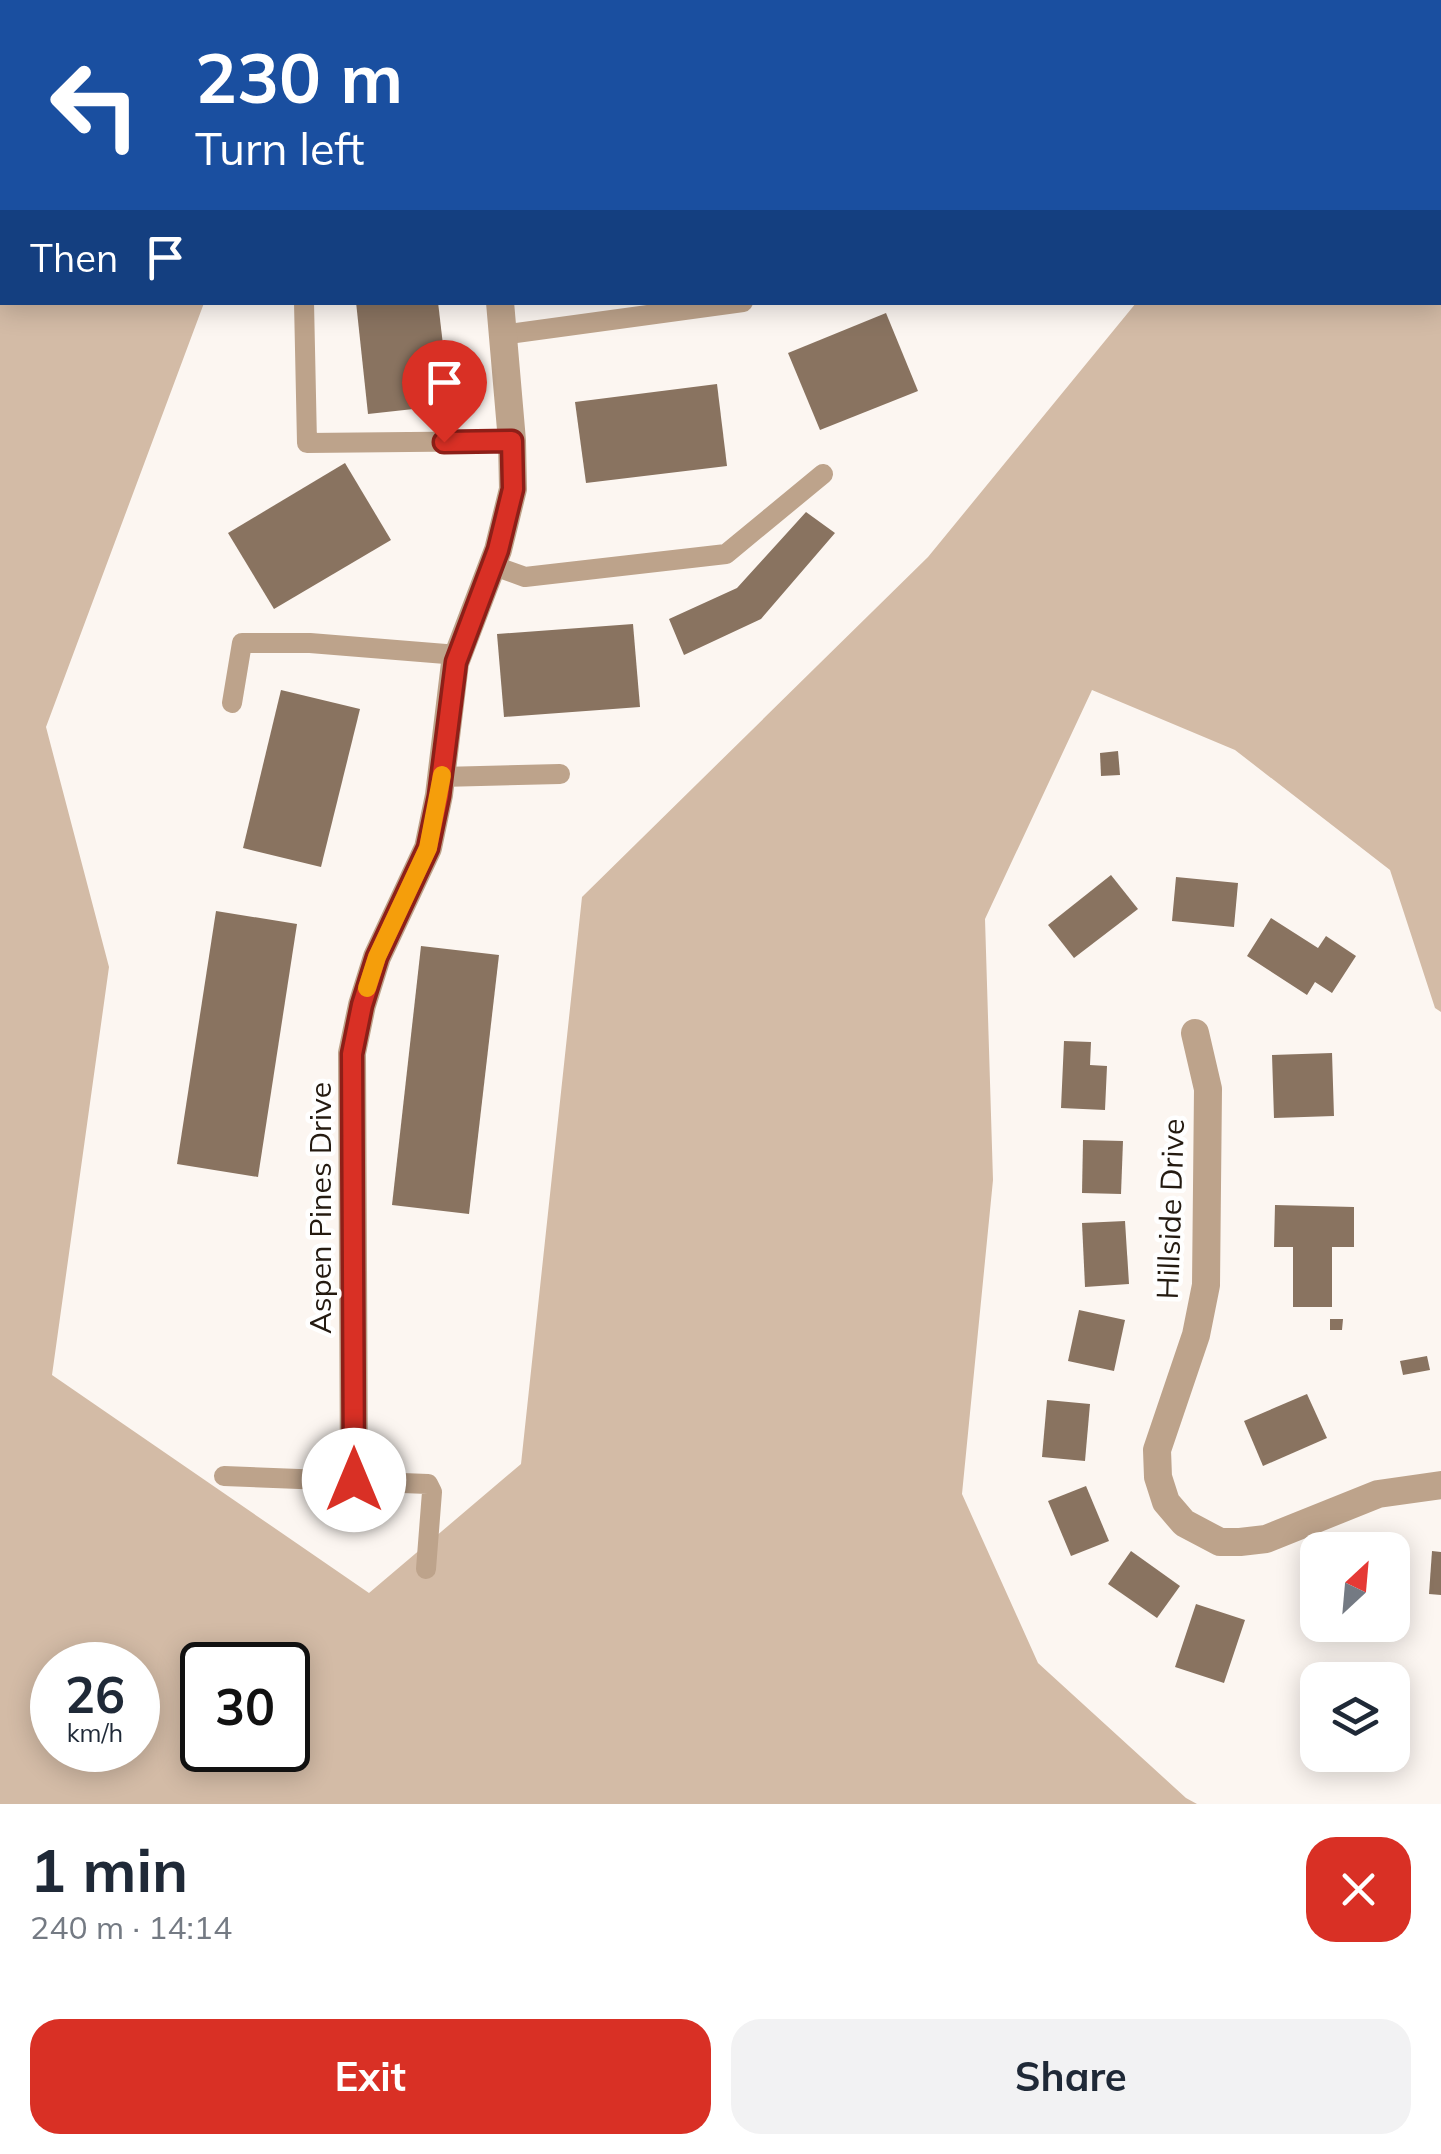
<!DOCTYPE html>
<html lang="en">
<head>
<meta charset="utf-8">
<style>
	body { margin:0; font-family:Mulish,sans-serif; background:#f2f2f3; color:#1f2937; height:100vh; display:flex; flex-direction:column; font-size:38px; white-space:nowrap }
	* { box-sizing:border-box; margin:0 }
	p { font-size:32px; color:#747a83 }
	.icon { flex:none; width:55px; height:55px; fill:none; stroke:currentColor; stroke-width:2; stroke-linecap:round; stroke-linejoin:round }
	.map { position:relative; height:1804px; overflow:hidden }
	.details { display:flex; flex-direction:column; background:#fff; flex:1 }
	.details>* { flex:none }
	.top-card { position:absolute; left:0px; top:0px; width:1442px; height:305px; box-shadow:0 5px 25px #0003; background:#1a4fa0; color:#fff; overflow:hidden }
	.needle { width:65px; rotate:26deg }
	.controls { position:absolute; left:1300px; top:1532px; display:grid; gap:20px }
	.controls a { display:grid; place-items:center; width:110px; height:110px; border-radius:20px; background:#fff; box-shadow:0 5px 25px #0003; font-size:50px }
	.speed { position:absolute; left:30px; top:1642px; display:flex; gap:20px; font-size:50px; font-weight:700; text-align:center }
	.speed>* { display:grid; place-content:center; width:130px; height:130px; border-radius:50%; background:#fff; box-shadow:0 5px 25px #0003; line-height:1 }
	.speed small { font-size:25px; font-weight:400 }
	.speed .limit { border:5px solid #111; border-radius:15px; background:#fff; color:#111 }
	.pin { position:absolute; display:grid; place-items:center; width:85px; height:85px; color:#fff; margin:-102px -42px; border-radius:50% 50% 50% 0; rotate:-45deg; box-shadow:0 0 10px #0007 }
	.pin .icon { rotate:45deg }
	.me { position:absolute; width:110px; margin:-55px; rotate:0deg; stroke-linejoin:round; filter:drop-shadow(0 0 8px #0008) }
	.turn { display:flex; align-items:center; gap:35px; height:210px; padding:0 30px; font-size:45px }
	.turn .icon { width:130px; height:130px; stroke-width:2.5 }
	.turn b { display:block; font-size:70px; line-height:85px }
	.then { display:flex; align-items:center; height:95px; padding:0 30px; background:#0003; gap:20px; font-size:38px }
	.round { display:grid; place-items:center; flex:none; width:105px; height:105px; border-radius:30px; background:#f2f2f3 }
	.overview { display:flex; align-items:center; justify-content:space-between; height:170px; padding:0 30px }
	h1 { font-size:60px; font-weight:700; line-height:75px }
	.cta { display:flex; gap:20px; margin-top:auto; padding:20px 30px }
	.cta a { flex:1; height:115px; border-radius:30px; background:#d93025; color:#fff; font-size:40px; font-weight:700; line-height:115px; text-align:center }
	.cta a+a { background:#f2f2f3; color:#1f2937 }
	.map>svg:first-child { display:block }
</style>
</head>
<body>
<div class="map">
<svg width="1441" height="1804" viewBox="0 0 1441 1804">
	<rect width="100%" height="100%" fill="#fcf6f1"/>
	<path fill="#d3bba6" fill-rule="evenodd" d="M0 0H304L2 2V302L204 303 46 727 109 967 52 1375 369 1593 521 1464 582 897 928 557 1136 303 1440 302V2L1282 0H1441V1012L1435 1008 1390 870 1235 750 1092 690 985 919 993 1180 962 1494 1038 1663 1186 1798 1197 1804H0ZM52 1665H138V1750H52ZM202 1665H288V1750H202Z"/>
	<g fill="#897360">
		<path d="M356 302H438L450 405 368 414Z"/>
		<path d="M886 313 918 391 820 430 788 353Z"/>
		<path d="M717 384 727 466 586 483 575 402Z"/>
		<path d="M345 463 391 540 274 609 228 533Z"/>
		<path d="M806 512 835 533 761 619 684 655 669 619 737 588Z"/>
		<path d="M633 624 640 707 504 717 497 634Z"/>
		<path d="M281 690 360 709 321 867 243 848Z"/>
		<path d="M1118 751 1120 775 1101 776 1100 753Z"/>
		<path d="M1111 875 1138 909 1074 958 1048 925Z"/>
		<path d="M1176 877 1238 883 1234 927 1172 921Z"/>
		<path d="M216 911 297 924 258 1177 177 1164Z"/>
		<path d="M1271 918 1318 948 1326 936 1356 956 1332 993 1315 982 1307 995 1247 956Z"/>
		<path d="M421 946 499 955 469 1214 392 1205Z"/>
		<path d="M1064 1041 1091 1042 1090 1065 1107 1066 1105 1110 1061 1108Z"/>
		<path d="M1332 1053 1334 1116 1274 1118 1272 1055Z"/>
		<path d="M1083 1140 1123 1141 1121 1194 1082 1193Z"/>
		<path d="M1275 1205 1354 1207V1247H1332V1307H1293V1247H1274Z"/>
		<path d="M1125 1221 1129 1284 1085 1287 1082 1223Z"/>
		<path d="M1079 1310 1125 1320 1114 1371 1068 1361Z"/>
		<path d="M1330 1319H1343L1342 1330H1330Z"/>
		<path d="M1427 1356 1430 1370 1403 1375 1400 1361Z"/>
		<path d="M1307 1394 1327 1438 1263 1466 1244 1421Z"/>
		<path d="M1047 1400 1090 1404 1085 1461 1042 1457Z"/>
		<path d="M1086 1486 1109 1541 1071 1556 1048 1501Z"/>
		<path d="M1131 1551 1180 1586 1157 1618 1108 1584Z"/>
		<path d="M1432 1551 1441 1552V1595L1429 1594Z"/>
		<path d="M1196 1604 1245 1620 1224 1683 1175 1667Z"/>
	</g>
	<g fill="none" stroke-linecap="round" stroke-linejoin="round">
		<g stroke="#bda38b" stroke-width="20">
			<path d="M1021 0 1022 2"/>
			<path d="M363 2 364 0"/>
			<path d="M304 302 307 443 512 441"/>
			<path d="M501 335 743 302"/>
			<path d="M492 565 525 577 726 554 823 474"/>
			<path d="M232 703 242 643H310L458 655"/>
			<path d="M441 777 560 774"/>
			<path d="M224 1476 428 1484 432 1492 426 1569"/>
		</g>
		<g stroke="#bda38b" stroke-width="28">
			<path d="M917 0V2"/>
			<path d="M1195 1033 1208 1089 1206 1285 1196 1335 1157 1450 1158 1477 1166 1502 1184 1523 1220 1542H1240L1266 1539 1378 1494 1441 1485"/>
			<path d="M354 1480 352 1053 362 1005 377 957 428 848 439 795 455 663 498 550 513 489 512 441 500 302"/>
		</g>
	</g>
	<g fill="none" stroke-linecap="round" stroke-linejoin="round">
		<g stroke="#8d1f18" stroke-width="25">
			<path id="route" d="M354 1480 352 1054 362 1005 377 957 428 848 439 796 456 662 498 550 513 489 512 441 444 442"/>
		</g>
		<use href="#route" stroke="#d93025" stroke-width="18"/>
		<path stroke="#f59e0b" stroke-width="18" d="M367 988 377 957 428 848 442 775"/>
	</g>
	<g text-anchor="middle" stroke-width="9" stroke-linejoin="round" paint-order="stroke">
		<g font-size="30" fill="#241a10" stroke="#fff">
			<text transform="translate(321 1208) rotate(-90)" y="10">Aspen Pines Drive</text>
			<text transform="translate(1171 1209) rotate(-88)" y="10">Hillside Drive</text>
		</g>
	</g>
</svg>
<div class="controls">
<a><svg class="needle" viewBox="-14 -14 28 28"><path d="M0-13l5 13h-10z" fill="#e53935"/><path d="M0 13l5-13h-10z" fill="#747a83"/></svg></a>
<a><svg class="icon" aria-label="layers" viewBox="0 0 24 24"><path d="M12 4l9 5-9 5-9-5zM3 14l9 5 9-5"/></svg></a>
</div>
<div class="speed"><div>26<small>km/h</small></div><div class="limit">30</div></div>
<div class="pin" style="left:444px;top:442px;background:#d93025"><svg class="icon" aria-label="arrive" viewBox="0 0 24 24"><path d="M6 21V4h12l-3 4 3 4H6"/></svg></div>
<svg class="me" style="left:354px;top:1480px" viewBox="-20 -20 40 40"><circle r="19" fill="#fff"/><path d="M0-13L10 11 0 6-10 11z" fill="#d93025"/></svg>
<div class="top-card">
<div class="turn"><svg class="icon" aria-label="left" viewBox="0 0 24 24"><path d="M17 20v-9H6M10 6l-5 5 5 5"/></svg><div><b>230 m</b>Turn left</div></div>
<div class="then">Then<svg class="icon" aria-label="arrive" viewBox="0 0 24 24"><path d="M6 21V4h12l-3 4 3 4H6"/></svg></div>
</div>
</div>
<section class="details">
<div class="overview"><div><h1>1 min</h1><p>240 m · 14:14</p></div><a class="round" style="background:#d93025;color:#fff"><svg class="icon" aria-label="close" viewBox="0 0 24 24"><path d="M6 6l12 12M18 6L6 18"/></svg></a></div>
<div class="cta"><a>Exit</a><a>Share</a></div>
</section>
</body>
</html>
